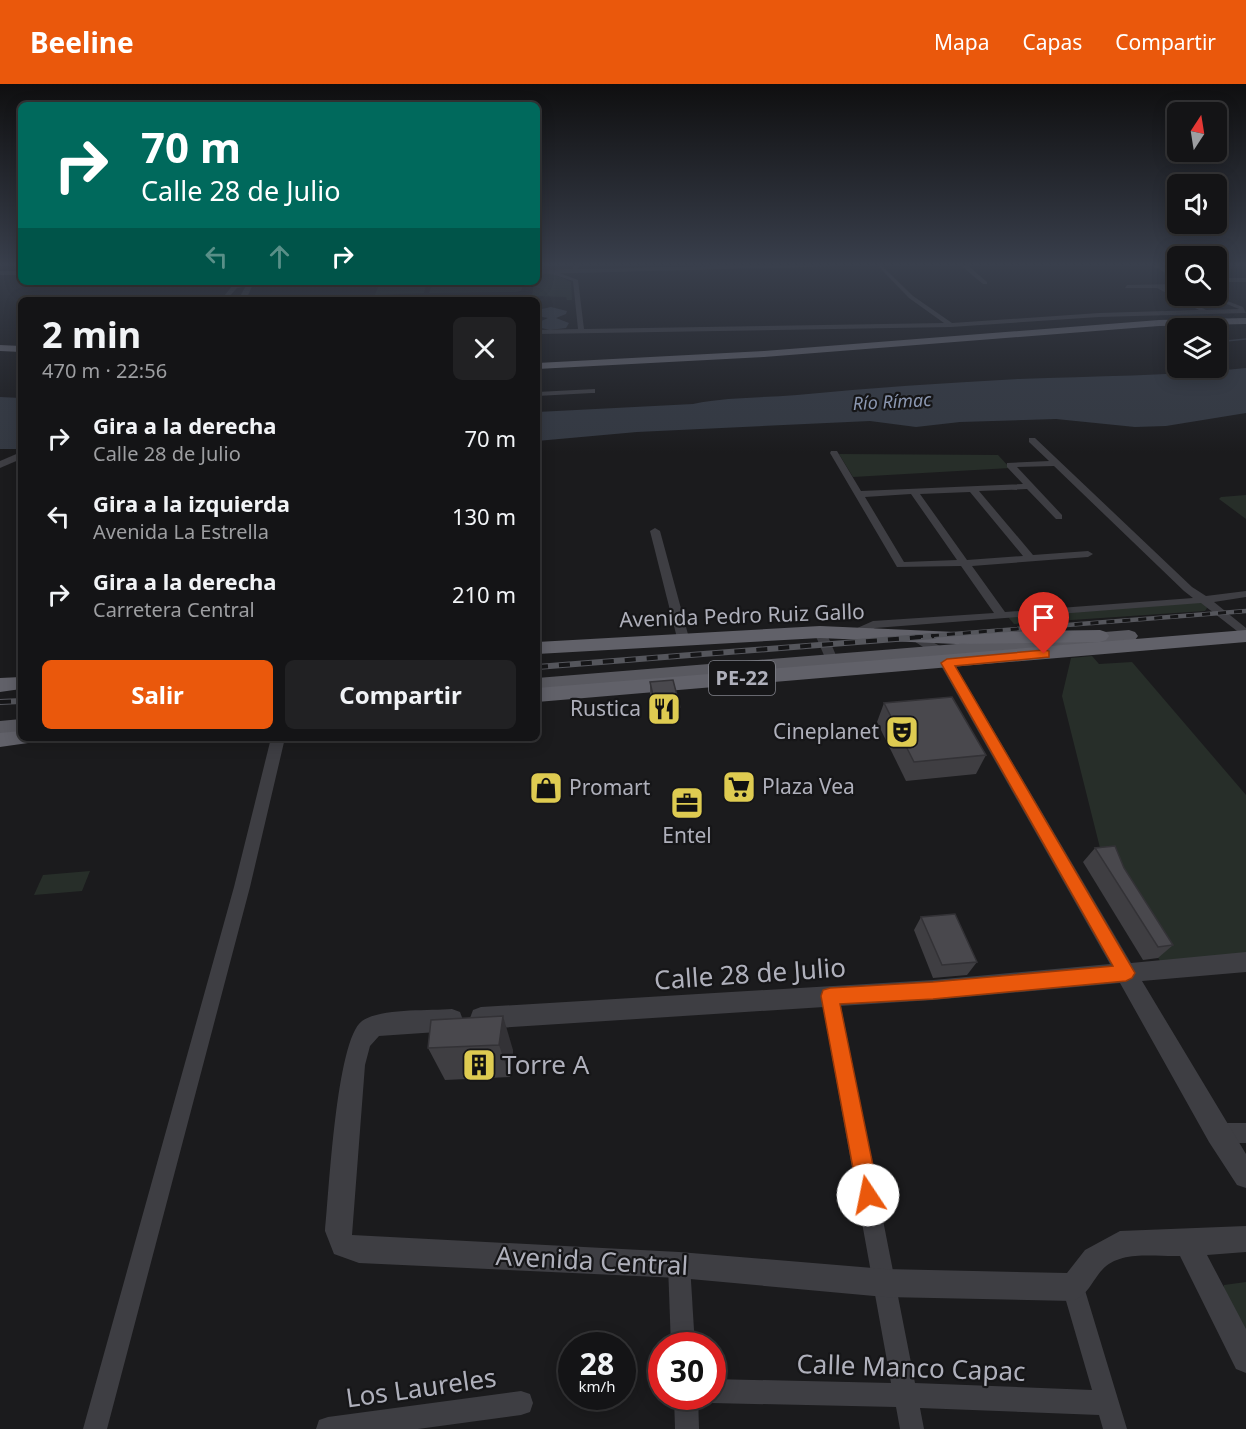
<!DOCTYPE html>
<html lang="es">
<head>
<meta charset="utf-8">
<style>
	body { margin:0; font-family:"Noto Sans",sans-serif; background:#212123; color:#f1f3f6; height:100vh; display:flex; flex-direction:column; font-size:22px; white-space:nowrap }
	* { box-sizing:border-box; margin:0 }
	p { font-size:20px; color:#9d9ea1 }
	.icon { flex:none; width:33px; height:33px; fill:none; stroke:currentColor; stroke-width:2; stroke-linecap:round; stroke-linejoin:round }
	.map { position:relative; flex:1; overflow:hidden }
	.sheet { position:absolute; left:18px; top:213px; width:522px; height:444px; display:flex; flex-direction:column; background:#141416; border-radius:9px; box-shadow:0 3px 15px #0003,0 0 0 2px #333335 }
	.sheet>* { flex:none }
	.top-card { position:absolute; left:18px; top:18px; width:522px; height:183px; border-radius:9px; box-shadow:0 3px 15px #0003,0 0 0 2px #333335; background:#00695c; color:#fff; overflow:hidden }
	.needle { width:39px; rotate:12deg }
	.tools { position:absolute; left:1167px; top:18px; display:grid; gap:12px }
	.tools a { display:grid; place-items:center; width:60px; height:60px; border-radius:9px; background:#141416; box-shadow:0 3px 15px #0003,0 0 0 2px #333335; font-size:30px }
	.speed { position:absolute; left:558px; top:1248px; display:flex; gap:12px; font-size:30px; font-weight:700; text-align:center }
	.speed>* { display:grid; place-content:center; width:78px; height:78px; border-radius:50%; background:#141416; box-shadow:0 3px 15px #0003,0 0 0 2px #333335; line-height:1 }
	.speed small { font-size:15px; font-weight:400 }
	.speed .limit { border:9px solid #d22; background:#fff; color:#111 }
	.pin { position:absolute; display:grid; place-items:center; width:51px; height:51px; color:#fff; margin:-62px -26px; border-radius:50% 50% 50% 0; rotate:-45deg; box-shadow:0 0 6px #0007 }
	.pin .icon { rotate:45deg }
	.me { position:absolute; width:66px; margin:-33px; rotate:349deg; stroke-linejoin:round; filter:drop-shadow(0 0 4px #0008) }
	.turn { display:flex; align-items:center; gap:21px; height:126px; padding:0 24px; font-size:27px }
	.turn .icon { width:78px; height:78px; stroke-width:2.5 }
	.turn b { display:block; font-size:42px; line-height:51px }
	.lanes { display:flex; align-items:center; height:57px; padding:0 24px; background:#0003; justify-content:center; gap:30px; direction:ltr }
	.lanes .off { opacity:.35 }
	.round { display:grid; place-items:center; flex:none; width:63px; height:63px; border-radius:9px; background:#212123 }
	.overview { display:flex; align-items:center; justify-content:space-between; height:102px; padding:0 24px }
	h1 { font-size:36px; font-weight:700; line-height:45px }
	.button { display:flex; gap:12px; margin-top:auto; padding:12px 24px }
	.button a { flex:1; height:69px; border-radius:9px; background:#ea580c; color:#fff; font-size:24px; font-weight:700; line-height:69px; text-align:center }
	.button a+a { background:#212123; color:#f1f3f6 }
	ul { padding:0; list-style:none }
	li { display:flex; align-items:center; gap:18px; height:78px; padding:0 24px }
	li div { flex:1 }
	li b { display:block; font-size:22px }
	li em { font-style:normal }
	header { display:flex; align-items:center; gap:36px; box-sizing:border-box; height:84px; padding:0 30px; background:#ea580c; color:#fff }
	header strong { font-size:28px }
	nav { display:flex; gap:33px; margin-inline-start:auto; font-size:21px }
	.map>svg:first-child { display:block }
</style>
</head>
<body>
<header>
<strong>Beeline</strong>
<nav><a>Mapa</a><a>Capas</a><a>Compartir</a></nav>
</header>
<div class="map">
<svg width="1246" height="1345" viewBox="0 0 1246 1345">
	<rect width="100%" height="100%" fill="#1b1b1d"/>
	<g fill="#272e29">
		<path d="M537 189H552L571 198 572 216H567L566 213 532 212 534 198H537Z"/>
		<path d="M380 198H427L424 209 375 211Z"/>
		<path d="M433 198H454L453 201 504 198 523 201 521 207 516 208 429 209Z"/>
		<path d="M839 370 998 371 1010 384 853 393Z"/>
		<path d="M1246 411V435L1219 415 1221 413Z"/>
		<path d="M1203 518 1209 521 1205 527 1014 540 1008 533Z"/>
		<path d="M1092 572 1099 580 1132 578 1246 711V872L1162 880 1111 798 1103 776 1062 612 1071 574Z"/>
		<path d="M90 787 82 807 34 811 43 791Z"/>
		<path d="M1246 1198V1258L1223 1213 1224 1201Z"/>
	</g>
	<g fill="#343942">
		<path d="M551 223 567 227 566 230 556 234 569 239 566 244 550 246 537 243V239L548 234 537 232V226Z"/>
		<path d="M1246 284V329L1166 342 1135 343 1056 335 960 338 916 343 870 337 637 348 537 357V328L693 320C727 313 762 314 797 311 871 304 945 299 1019 295 1095 292 1170 292 1246 284Z"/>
		<path d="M0 313 21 314V365H0Z"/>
	</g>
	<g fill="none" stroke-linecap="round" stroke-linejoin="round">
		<path stroke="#343942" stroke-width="1.5" d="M1216 258 1246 255"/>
		<g fill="#3e3e43" fill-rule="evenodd">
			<path d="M573 180H579L578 188 573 187Z"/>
			<path d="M876 180H880L913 212 952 239 1099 229 1199 226 1157 204H1125L1127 201 1178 200V204H1165L1206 226 1239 225 1207 212H1214L1243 223 1246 229 1099 233 951 243 537 250V246L578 245 573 197 549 189 551 186 578 196 584 245 944 239 909 214Z"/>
			<path d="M959 180H966L987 198V200H983Z"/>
			<path d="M1150 180H1157L1178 191V196Z"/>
			<rect x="1216" y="194" width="30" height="4"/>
			<path d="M251 198 253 201 237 204 228 214 216 216 224 212 233 201Z"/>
			<path d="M595 305V309H592L537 312V308Z"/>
			<path d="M1029 354H1035L1192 503 1206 512 1246 507V513L1214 518 1246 544V554L1201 519 875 544 863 551H855V545L873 537 994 529 961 482 897 483 830 369 831 367H837L861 407 1023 400 1007 383V379L1049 377 1029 358ZM1054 382 1184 507 1193 514 1005 528 972 482 1088 473 1093 470 1088 467 1033 471 979 407 1027 405 1056 435H1062V431L1017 383ZM970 408 1023 472 967 476 920 410ZM911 410 957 476 904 478 865 413Z"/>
			<path d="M655 444 660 447 689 554 687 557 683 558 677 554 650 447Z"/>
			<path d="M820 544 826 548 838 576 836 579H828L826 576 814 548Z"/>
			<path d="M271 654H285L250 803 107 1345H83L234 803Z"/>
			<path d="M830 904 836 906 839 912 915 1299 1092 1306 1062 1203 1065 1195 1073 1192 1081 1195 1084 1203 1127 1345H1103L1099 1331 920 1324 924 1345H900L896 1323 712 1319 704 1315 702 1312H712V1295L891 1299 821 912 824 906Z"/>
			<path d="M1218 1039H1246V1059H1218L1211 1056 1208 1049 1211 1042Z"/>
			<path d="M679 1170 687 1173 690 1181 695 1262H671L668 1181 671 1173Z"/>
			<path d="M521 1307 530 1310 533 1319 530 1328 521 1331 418 1345H316L319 1336 328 1333Z"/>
			<path d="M674 1312H698L699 1345H675Z"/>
		</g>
		<g fill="#3e3e43" fill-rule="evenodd">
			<path d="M813 180H922L537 190V186Z"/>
			<rect x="0" y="187" width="21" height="4"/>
			<path d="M248 198H254L246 216H238Z"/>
			<path d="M21 368V375L0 384V377Z"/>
			<path d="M913 548 944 564 952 576 1131 879 1246 868V888L1142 897 1246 1070V1104L1237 1101 1209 1058 1120 899 933 916 481 945 473 942 470 934 473 926 481 923 933 896 1110 880 940 580 934 570 906 552Z"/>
			<path d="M452 925 460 928 463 936 460 944 452 947 379 952 370 962 365 981 352 1151 679 1168 885 1185 1067 1189 1085 1166 1120 1147 1246 1142V1168L1207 1171 1246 1245V1289L1236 1285 1180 1172C1155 1173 1120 1166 1102 1186 1092 1197 1088 1211 1073 1217L885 1213 679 1194 359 1179 334 1170 325 1147C329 1110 336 956 362 937 381 924 428 927 452 925Z"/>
		</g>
		<g fill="#595960" fill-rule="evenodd">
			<path d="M1129 546 1135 548 1138 552 1135 556 537 608V594Z"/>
			<path d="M21 635V649L0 651V637Z"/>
		</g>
		<g fill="#616169" fill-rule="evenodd">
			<path d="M1246 234V240L1159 242 764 273 537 285V279L764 267 1159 236Z"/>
			<path d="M0 261 21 262V268L0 267Z"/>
			<path d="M820 542 956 548 1100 546 1106 548 1109 552 1106 556 1100 558 956 560 820 554 537 570V558Z"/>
			<path d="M1246 546V558L537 618V604Z"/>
			<path d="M21 593V605L0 608V594Z"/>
			<path d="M21 647V654H31L28 659 0 663V649Z"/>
		</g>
		<g stroke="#55565c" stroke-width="4.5">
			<path id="rail-far1" d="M915 553 1246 527"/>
		</g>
		<g stroke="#55565c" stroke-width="6">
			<g id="rail">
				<path d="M537 583 934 552"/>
				<path d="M0 618 21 617"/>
			</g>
		</g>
		<use href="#rail-far1" stroke="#161618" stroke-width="3" stroke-dasharray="8" stroke-linecap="butt"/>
		<use href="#rail" stroke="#161618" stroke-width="4" stroke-dasharray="11" stroke-linecap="butt"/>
	</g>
	<g fill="#3f3e42">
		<path d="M650 598 680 623 678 638 656 639 650 612Z"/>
		<path d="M884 619 986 671 976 690 906 697 877 638Z"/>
		<path d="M1095 764 1124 784 1173 861 1158 874 1143 876 1083 778Z"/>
		<path d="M921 833 977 878 967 891 933 894 914 846Z"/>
		<path d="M431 936 513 966 510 993 445 996 428 964Z"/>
	</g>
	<path fill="#333236" d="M503 932 513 966 510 993 499 961Z"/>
	<g fill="#49484d" stroke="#333236" stroke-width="1.5">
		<path d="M673 596 680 623 656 625 650 598Z"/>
		<path d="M952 613 986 671 914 678 884 619Z"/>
		<path d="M1115 762 1124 784 1173 861 1158 863 1095 764Z"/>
		<path d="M955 830 977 878 942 881 921 833Z"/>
		<path d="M503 932 499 961 428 964 431 936Z"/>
	</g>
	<linearGradient id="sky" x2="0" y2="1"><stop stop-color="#0f0f10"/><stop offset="0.49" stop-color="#393f4c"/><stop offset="1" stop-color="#393f4c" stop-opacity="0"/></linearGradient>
	<rect width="1246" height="369" fill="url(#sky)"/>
	<path fill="#ea580c" stroke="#983908" stroke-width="1.5" d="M1044 566 1049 567V573L955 582 1135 889 1132 894 1126 897 933 915 840 920 879 1111 876 1119 868 1122 861 1119 858 1111 821 912 823 906 830 904 933 898 1113 882 941 579 947 575Z"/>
	<defs>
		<g id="restaurant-square" transform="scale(1.725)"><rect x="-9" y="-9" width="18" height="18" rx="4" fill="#decb51" stroke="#161618"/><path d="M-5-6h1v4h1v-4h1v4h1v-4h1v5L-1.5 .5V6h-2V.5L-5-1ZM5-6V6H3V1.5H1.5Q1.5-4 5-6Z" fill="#111"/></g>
		<g id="theatre-square" transform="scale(1.725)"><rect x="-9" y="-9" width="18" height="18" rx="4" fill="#decb51" stroke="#161618"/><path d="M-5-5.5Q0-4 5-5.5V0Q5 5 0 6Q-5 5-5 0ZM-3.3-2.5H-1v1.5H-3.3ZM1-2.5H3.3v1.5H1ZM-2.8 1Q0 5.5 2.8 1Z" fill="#111"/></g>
		<g id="supermarket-square" transform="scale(1.725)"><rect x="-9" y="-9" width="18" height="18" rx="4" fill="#decb51" stroke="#161618"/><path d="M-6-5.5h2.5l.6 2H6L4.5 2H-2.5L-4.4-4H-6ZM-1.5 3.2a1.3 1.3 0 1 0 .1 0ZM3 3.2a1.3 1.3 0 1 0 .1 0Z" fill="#111"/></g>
		<g id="shop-square" transform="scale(1.725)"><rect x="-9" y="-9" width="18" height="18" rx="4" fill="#decb51" stroke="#161618"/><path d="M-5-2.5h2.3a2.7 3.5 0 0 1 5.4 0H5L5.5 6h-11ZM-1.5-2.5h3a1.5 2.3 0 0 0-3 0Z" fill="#111"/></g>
		<g id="office-square" transform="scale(1.725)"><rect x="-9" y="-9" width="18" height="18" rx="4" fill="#decb51" stroke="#161618"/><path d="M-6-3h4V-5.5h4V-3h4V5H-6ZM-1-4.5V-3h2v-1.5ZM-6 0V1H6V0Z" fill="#111"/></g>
		<g id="building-square" transform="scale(1.725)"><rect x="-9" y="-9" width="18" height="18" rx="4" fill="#decb51" stroke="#161618"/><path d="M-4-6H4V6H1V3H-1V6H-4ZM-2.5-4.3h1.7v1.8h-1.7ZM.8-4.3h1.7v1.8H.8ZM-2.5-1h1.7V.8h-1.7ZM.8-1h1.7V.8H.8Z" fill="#111"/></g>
	</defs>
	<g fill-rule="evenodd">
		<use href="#restaurant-square" x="664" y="625"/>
		<use href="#theatre-square" x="902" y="648"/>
		<use href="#supermarket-square" x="739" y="703"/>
		<use href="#shop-square" x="546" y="704"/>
		<use href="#office-square" x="687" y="719"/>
		<use href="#building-square" x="479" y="981"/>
	</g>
	<g text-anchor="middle" stroke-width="4.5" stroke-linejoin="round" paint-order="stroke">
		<g font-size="18" font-style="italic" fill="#8b97b1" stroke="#161618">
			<text transform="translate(892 318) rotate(-3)" y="6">Río Rímac</text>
		</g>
		<rect fill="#161618" stroke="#81828a" stroke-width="1.5" x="709" y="577" width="66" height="34" rx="4.5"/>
		<g font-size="20" font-weight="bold" fill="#afb0bb">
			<text x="742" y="601">PE-22</text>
		</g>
		<g font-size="21" fill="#afb0bb" stroke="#161618">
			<text transform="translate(742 532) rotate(-2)" y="7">Avenida Pedro Ruiz Gallo</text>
		</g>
		<g font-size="21" fill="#afb0bb" stroke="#161618" text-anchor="end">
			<text x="641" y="632">Rustica</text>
			<text x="879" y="655">Cineplanet</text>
			<text x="762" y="710" text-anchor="start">Plaza Vea</text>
			<text x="569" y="711" text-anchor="start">Promart</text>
			<text x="687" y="759" text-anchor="middle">Entel</text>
		</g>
		<g font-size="26" fill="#afb0bb" stroke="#161618">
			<text transform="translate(750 890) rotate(-4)" y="9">Calle 28 de Julio</text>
			<text transform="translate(592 1177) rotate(3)" y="9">Avenida Central</text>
			<text transform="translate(911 1284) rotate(2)" y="9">Calle Manco Capac</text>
			<text transform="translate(421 1304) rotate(-8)" y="9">Los Laureles</text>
		</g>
		<g font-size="26" fill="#afb0bb" stroke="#161618" text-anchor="start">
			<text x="502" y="990">Torre A</text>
		</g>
	</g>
</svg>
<div class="tools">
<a><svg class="needle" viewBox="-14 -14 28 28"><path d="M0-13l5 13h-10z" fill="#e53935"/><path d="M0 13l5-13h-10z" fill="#9d9ea1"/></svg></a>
<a><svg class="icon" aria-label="sound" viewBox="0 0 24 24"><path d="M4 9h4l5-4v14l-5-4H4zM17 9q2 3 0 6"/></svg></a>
<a><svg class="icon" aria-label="search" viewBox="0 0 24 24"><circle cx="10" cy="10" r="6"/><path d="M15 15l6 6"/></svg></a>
<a><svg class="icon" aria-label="layers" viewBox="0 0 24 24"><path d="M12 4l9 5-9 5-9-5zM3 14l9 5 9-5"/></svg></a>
</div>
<div class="speed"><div>28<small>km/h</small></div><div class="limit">30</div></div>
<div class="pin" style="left:1044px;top:570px;background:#d93025"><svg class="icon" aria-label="arrive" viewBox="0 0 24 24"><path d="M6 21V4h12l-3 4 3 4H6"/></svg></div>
<svg class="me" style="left:868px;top:1111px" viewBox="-20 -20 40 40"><circle r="19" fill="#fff"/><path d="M0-13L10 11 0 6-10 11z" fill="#ea580c"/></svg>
<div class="top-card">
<div class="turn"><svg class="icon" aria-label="right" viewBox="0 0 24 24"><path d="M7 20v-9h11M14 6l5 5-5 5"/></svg><div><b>70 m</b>Calle 28 de Julio</div></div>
<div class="lanes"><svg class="icon off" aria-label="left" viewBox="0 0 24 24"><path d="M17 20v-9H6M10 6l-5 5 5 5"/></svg><svg class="icon off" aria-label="ahead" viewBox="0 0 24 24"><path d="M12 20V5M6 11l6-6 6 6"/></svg><svg class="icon" aria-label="right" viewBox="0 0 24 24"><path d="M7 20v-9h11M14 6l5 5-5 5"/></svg></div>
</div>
<section class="sheet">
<div class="overview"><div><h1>2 min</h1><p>470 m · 22:56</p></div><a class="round"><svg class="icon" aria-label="close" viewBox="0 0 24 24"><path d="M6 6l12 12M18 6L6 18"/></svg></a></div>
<ul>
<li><svg class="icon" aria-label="right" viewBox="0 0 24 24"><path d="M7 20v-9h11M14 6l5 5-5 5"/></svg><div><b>Gira a la derecha</b><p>Calle 28 de Julio</p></div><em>70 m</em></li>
<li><svg class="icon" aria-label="left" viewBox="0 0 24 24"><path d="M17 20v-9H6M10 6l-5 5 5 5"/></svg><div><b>Gira a la izquierda</b><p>Avenida La Estrella</p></div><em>130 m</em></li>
<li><svg class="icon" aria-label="right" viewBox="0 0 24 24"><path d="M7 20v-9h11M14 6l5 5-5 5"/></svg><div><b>Gira a la derecha</b><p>Carretera Central</p></div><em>210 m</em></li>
</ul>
<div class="button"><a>Salir</a><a>Compartir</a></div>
</section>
</div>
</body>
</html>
